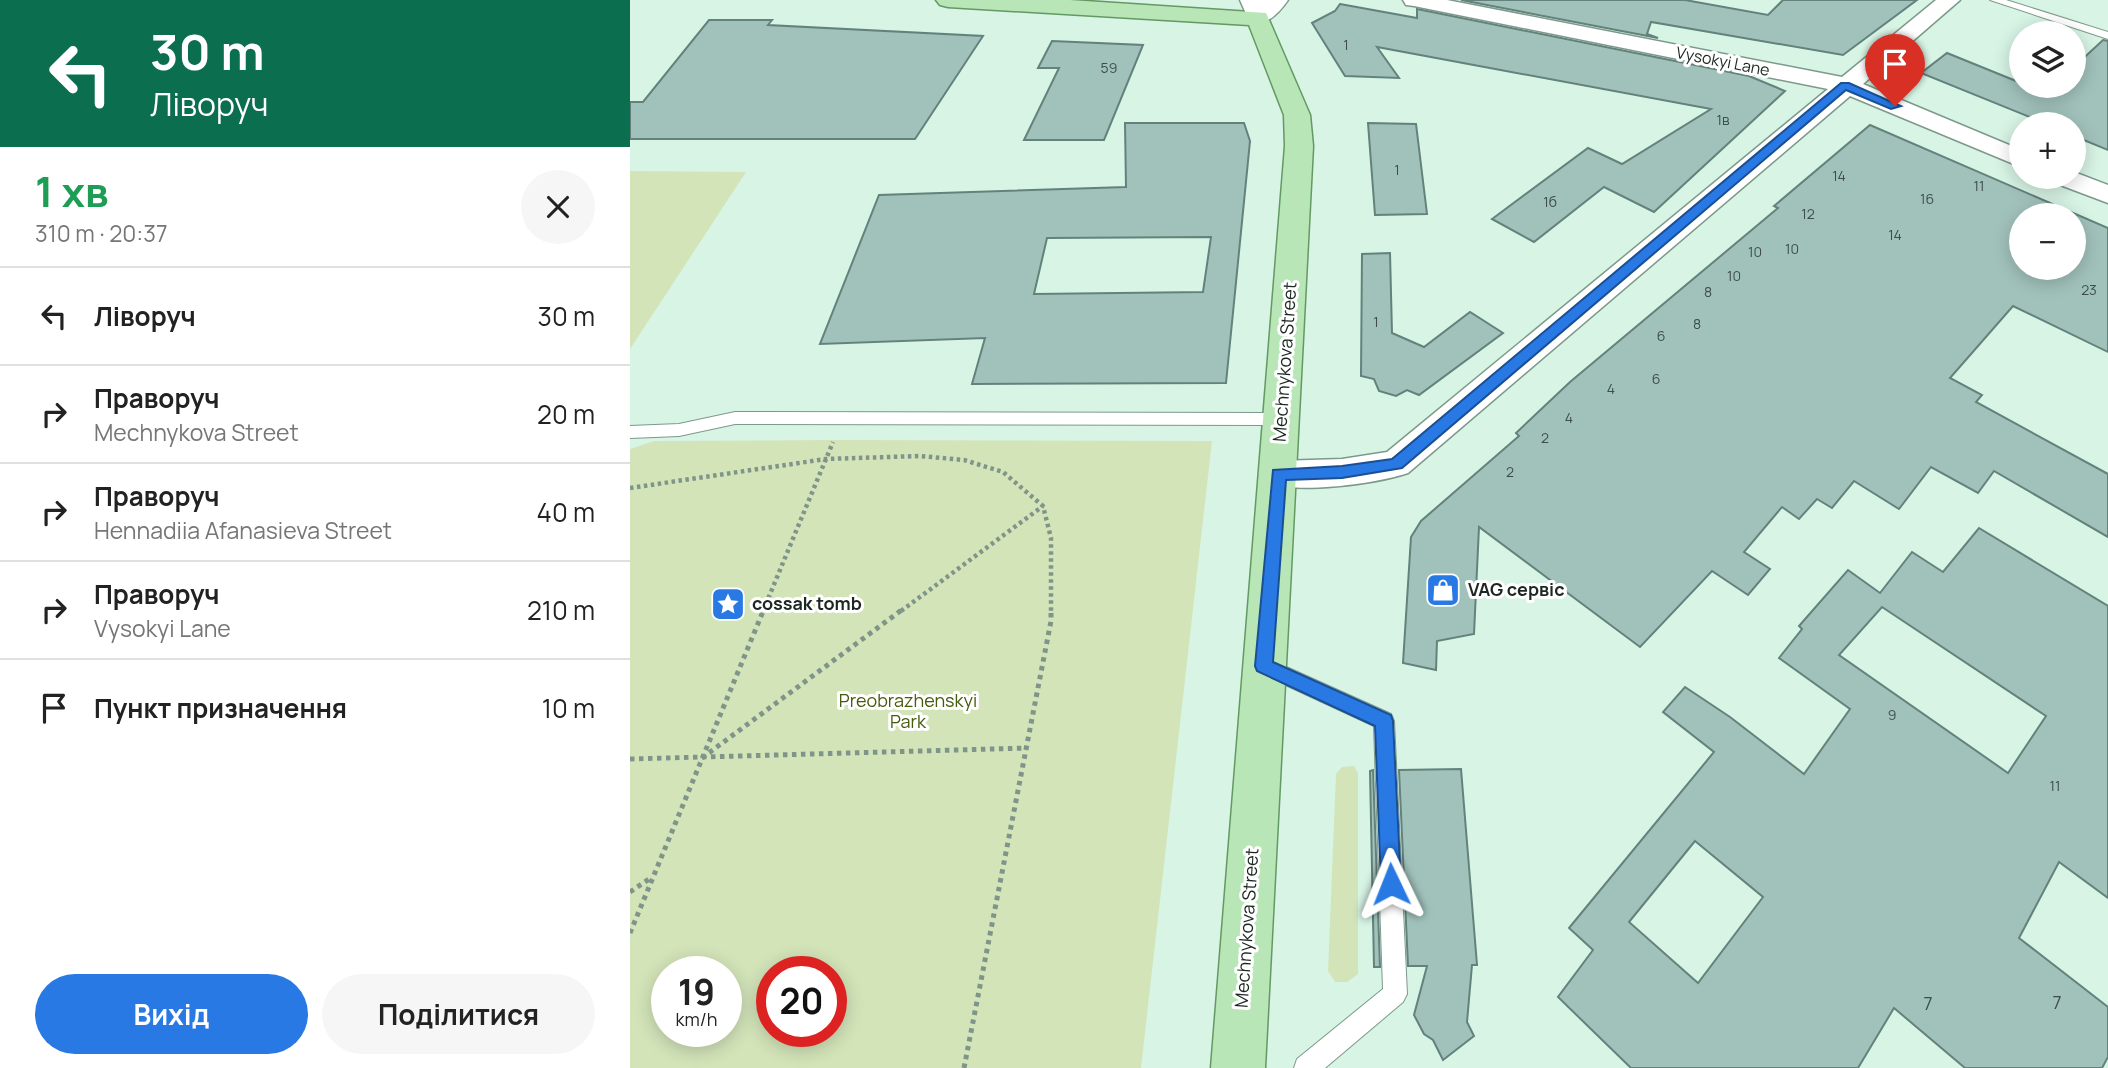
<!DOCTYPE html>
<html lang="uk">
<head>
<meta charset="utf-8">
<style>
	body { margin:0; font-family:Manrope,sans-serif; background:#f6f6f6; color:#222; height:100vh; display:flex; flex-direction:column; font-size:26px; white-space:nowrap }
	* { box-sizing:border-box; margin:0 }
	p { font-size:23px; color:#767676 }
	.icon { flex:none; width:38px; height:38px; fill:none; stroke:currentColor; stroke-width:2; stroke-linecap:round; stroke-linejoin:round }
	.map { position:relative; flex:1; overflow:hidden }
	.details { display:flex; flex-direction:column; background:#fff; width:630px }
	.details>* { flex:none }
	.banner { background:#0b6e4f; color:#fff; overflow:hidden }
	.controls { position:absolute; left:1379px; top:21px; display:grid; gap:14px }
	.controls a { display:grid; place-items:center; width:77px; height:77px; border-radius:50%; background:#fff; box-shadow:0 4px 18px #0003; font-size:35px }
	.speed { position:absolute; left:21px; top:956px; display:flex; gap:14px; font-size:35px; font-weight:700; text-align:center }
	.speed>* { display:grid; place-content:center; width:91px; height:91px; border-radius:50%; background:#fff; box-shadow:0 4px 18px #0003; line-height:1 }
	.speed small { font-size:18px; font-weight:400 }
	.speed .limit { border:10px solid #d22; background:#fff; color:#111 }
	.pin { position:absolute; display:grid; place-items:center; width:60px; height:60px; color:#fff; margin:-72px -30px; border-radius:50% 50% 50% 0; rotate:-45deg; box-shadow:0 0 7px #0007 }
	.pin .icon { rotate:45deg }
	.me { position:absolute; width:77px; margin:-38px; rotate:358deg; stroke-linejoin:round; filter:drop-shadow(0 0 5px #0008) }
	.turn { display:flex; align-items:center; gap:24px; height:147px; padding:0 35px; font-size:32px }
	.turn .icon { width:91px; height:91px; stroke-width:2.5 }
	.turn b { display:block; font-size:49px; line-height:60px }
	.round { display:grid; place-items:center; flex:none; width:74px; height:74px; border-radius:37px; background:#f6f6f6 }
	.head { display:flex; align-items:center; justify-content:space-between; height:119px; padding:0 35px }
	h1 { font-size:42px; font-weight:700; line-height:52px; color:#1e9e55 }
	.cta { display:flex; gap:14px; margin-top:auto; padding:14px 35px }
	.cta a { flex:1; height:80px; border-radius:42px; background:#2879e4; color:#fff; font-size:28px; font-weight:700; line-height:80px; text-align:center }
	.cta a+a { background:#f6f6f6; color:#222 }
	ul { padding:0; list-style:none }
	li { display:flex; align-items:center; gap:21px; height:98px; padding:0 35px; border-top:2px solid #e0e0e0 }
	li div { flex:1 }
	li b { display:block; font-size:26px }
	li em { font-style:normal }
	main { display:flex; flex:1; min-height:0 }
	.map>svg:first-child { display:block }
</style>
</head>
<body>
<main>
<section class="details">
<div class="banner">
<div class="turn"><svg class="icon" aria-label="left" viewBox="0 0 24 24"><path d="M17 20v-9H6M10 6l-5 5 5 5"/></svg><div><b>30 m</b>Ліворуч</div></div>
</div>
<div class="head"><div><h1>1 хв</h1><p>310 m · 20:37</p></div><a class="round"><svg class="icon" aria-label="close" viewBox="0 0 24 24"><path d="M6 6l12 12M18 6L6 18"/></svg></a></div>
<ul>
<li><svg class="icon" aria-label="left" viewBox="0 0 24 24"><path d="M17 20v-9H6M10 6l-5 5 5 5"/></svg><div><b>Ліворуч</b></div><em>30 m</em></li>
<li><svg class="icon" aria-label="right" viewBox="0 0 24 24"><path d="M7 20v-9h11M14 6l5 5-5 5"/></svg><div><b>Праворуч</b><p>Mechnykova Street</p></div><em>20 m</em></li>
<li><svg class="icon" aria-label="right" viewBox="0 0 24 24"><path d="M7 20v-9h11M14 6l5 5-5 5"/></svg><div><b>Праворуч</b><p>Hennadiia Afanasieva Street</p></div><em>40 m</em></li>
<li><svg class="icon" aria-label="right" viewBox="0 0 24 24"><path d="M7 20v-9h11M14 6l5 5-5 5"/></svg><div><b>Праворуч</b><p>Vysokyi Lane</p></div><em>210 m</em></li>
<li><svg class="icon" aria-label="arrive" viewBox="0 0 24 24"><path d="M6 21V4h12l-3 4 3 4H6"/></svg><div><b>Пункт призначення</b></div><em>10 m</em></li>
</ul>
<div class="cta"><a>Вихід</a><a>Поділитися</a></div>
</section>
<div class="map">
<svg width="1478" height="1068" viewBox="0 0 1478 1068">
	<rect width="100%" height="100%" fill="#d7f4e5"/>
	<g fill="#d3e4b9" fill-rule="evenodd">
		<path d="M0 171 116 172 0 349Z"/>
		<path d="M204 440 582 441 511 1068H0V449L24 441ZM37 971H96V1031H37ZM142 971H201V1031H142Z"/>
		<path d="M724 766 728 773V974L717 982H705L698 971 706 774 712 767Z"/>
	</g>
	<g fill="#a1c2bb" stroke="#63827c" stroke-width="2" fill-rule="evenodd">
		<path d="M831 0H1055L1138 15 1153 0H1287L1213 55 1021 22 1017 34 1028 38Z"/>
		<path d="M710 4 787 18V9L1119 76 1155 91 1024 212 974 187 904 242 862 219 958 148 992 164 1081 109 747 47 769 78 715 76 682 23 705 11Z"/>
		<path d="M79 20H142L138 25 353 36 285 139H0V102H13Z"/>
		<path d="M1473 40 1478 41V150L1444 136V124H1417L1291 73 1317 53 1391 83V86L1416 93 1424 86H1444V67Z"/>
		<path d="M422 41 513 45 474 140H394L429 68H408Z"/>
		<path d="M495 123H614L620 141 596 383 342 384 355 338 190 344 249 195 496 187ZM581 237 573 292 404 294 417 238Z"/>
		<path d="M738 123 786 124 797 214 745 215Z"/>
		<path d="M1240 125 1478 228V352L1383 306 1320 378 1352 395 1346 402 1478 474V537L1364 471 1348 493 1301 467 1269 509 1224 481 1202 508 1187 499 1169 519 1152 507 1114 552 1140 569 1118 595 1082 571 1010 647 849 527 844 634 807 641 806 670 773 663 781 537 791 521 889 436 886 433 940 382 1148 208 1144 206ZM1391 215H1444V268H1391Z"/>
		<path d="M760 253 762 333 794 347 840 312 873 333 789 395 777 390 766 396 749 391 744 379 731 376 732 254Z"/>
		<path d="M1349 528 1478 606V898L1429 862 1389 938 1478 1007V1057L1472 1068H1335L1264 1008 1228 1068H1001L928 997 963 950 939 928 1084 752 1033 712 1055 687 1100 717 1174 774 1220 709 1149 658 1172 629 1169 626 1218 570 1250 593 1282 552 1313 572ZM1252 607 1416 716 1378 773 1209 655ZM1065 841 1133 897 1068 983 999 922Z"/>
		<path d="M831 769 847 965H842L837 1022 844 1036 813 1060 803 1040 794 1034 784 1015 797 966H778L769 770Z"/>
		<path d="M743 770 750 967H744L740 771Z"/>
	</g>
	<g fill="none" stroke-linecap="round" stroke-linejoin="round">
		<g stroke="#7d998b" stroke-width="2">
			<g id="lane">
				<path d="M1360 0H1376L1478 32V39Z"/>
				<path d="M105 412 652 413 660 419 652 425 105 424 49 436 0 438V426L49 424Z"/>
				<path d="M634 657 761 714 764 721 777 994 773 1002 695 1068H664L667 1059 753 989 744 726 627 672 624 666 627 660Z"/>
			</g>
		</g>
		<g stroke="#7d998b" stroke-width="3">
			<g id="street">
				<path d="M610 0H658C649 13 636 27 620 23Z"/>
				<path d="M773 0H817L1212 77 1306 0H1330L1233 84 1391 150V167L1220 96 778 473C745 484 668 494 636 483L631 474 636 465 648 461 712 459 757 452 1198 89 784 6 776 5Z"/>
				<path d="M1444 172 1478 185V203L1425 183 1421 177H1444Z"/>
			</g>
		</g>
		<g stroke="#639963" stroke-width="3">
			<path id="primary" d="M306 0H440L636 13 680 115 683 146 635 1068H581L655 146 654 115 619 25 318 7 310 5Z"/>
		</g>
		<g stroke="#80958a" stroke-width="4.5" stroke-dasharray="3.5 3.5" stroke-linecap="butt">
			<path d="M0 488 196 459 290 456 334 460 373 472 413 506 421 538V611"/>
			<path d="M133 611 203 442"/>
			<path d="M271 611 413 506"/>
		</g>
		<g stroke="#80958a" stroke-width="5" stroke-dasharray="4.5 4.5" stroke-linecap="butt">
			<path d="M72 758 273 609"/>
			<path d="M0 759 396 748"/>
			<path d="M0 892 22 877"/>
			<path d="M0 933 134 609"/>
			<path d="M334 1068 421 621V609"/>
		</g>
		<use href="#lane" fill="#fff" fill-rule="evenodd"/>
		<use href="#street" fill="#fff" fill-rule="evenodd"/>
		<use href="#primary" fill="#b8e6b7" fill-rule="evenodd"/>
	</g>
	<path fill="#2879e4" stroke="#1a4f94" stroke-width="2" d="M1211 83H1219L1271 106 1261 109 1216 90 772 468 712 478 656 480 643 662 761 715 763 721 771 884 768 892 761 894 754 892 751 884 745 726 627 671 625 666 643 470 712 466 762 459Z"/>
	<defs>
		<g id="shop-square" transform="scale(1.75)"><rect x="-9" y="-9" width="18" height="18" rx="4" fill="#2879e4" stroke="#fff"/><path d="M-5-2.5h2.3a2.7 3.5 0 0 1 5.4 0H5L5.5 6h-11ZM-1.5-2.5h3a1.5 2.3 0 0 0-3 0Z" fill="#fff"/></g>
		<g id="sight-square" transform="scale(1.75)"><rect x="-9" y="-9" width="18" height="18" rx="4" fill="#2879e4" stroke="#fff"/><path d="M0-6L1.8-2.2L6-1.7L2.9 1.2L3.7 5.4L0 3.3L-3.7 5.4L-2.9 1.2L-6-1.7L-1.8-2.2Z" fill="#fff"/></g>
	</defs>
	<g fill-rule="evenodd">
		<use href="#shop-square" x="813" y="590"/>
		<use href="#sight-square" x="98" y="604"/>
	</g>
	<g text-anchor="middle" stroke-width="6" stroke-linejoin="round" paint-order="stroke">
		<g font-size="14" fill="#3d4e48">
			<text x="716" y="50">1</text>
			<text x="479" y="73">59</text>
			<text x="1093" y="125">1в</text>
			<text x="767" y="175">1</text>
			<text x="1209" y="181">14</text>
			<text x="1349" y="191">11</text>
			<text x="1297" y="204">16</text>
			<text x="920" y="207">1б</text>
			<text x="1178" y="219">12</text>
			<text x="1265" y="240">14</text>
			<text x="1162" y="254">10</text>
			<text x="1125" y="257">10</text>
			<text x="1104" y="281">10</text>
			<text x="1459" y="295">23</text>
			<text x="1078" y="297">8</text>
			<text x="746" y="327">1</text>
			<text x="1067" y="329">8</text>
			<text x="1031" y="341">6</text>
			<text x="1026" y="384">6</text>
			<text x="981" y="394">4</text>
			<text x="939" y="423">4</text>
			<text x="915" y="443">2</text>
			<text x="880" y="477">2</text>
			<text x="1262" y="720">9</text>
			<text x="1425" y="791">11</text>
		</g>
		<g font-size="16" fill="#1c2721" stroke="#fff">
			<text transform="translate(1093 61) rotate(11)" y="6">Vysokyi Lane</text>
		</g>
		<g font-size="18" fill="#1c2721" stroke="#fff">
			<text transform="translate(655 362) rotate(-86)" y="6">Mechnykova Street</text>
			<text transform="translate(617 928) rotate(-86)" y="6">Mechnykova Street</text>
		</g>
		<g font-size="18" font-weight="bold" fill="#1c2721" stroke="#fff" text-anchor="start">
			<text x="838" y="596">VAG сервіс</text>
			<text x="122" y="610">cossak tomb</text>
		</g>
		<g font-size="18" fill="#465c0d" stroke="#fff">
			<text x="278" y="707">Preobrazhenskyi<tspan x="278" dy="21">Park</tspan></text>
		</g>
		<g font-size="18" fill="#3d4e48">
			<text x="1427" y="1009">7</text>
			<text x="1298" y="1010">7</text>
		</g>
	</g>
</svg>
<div class="controls">
<a><svg class="icon" aria-label="layers" viewBox="0 0 24 24"><path d="M12 4l9 5-9 5-9-5zM3 14l9 5 9-5"/></svg></a>
<a>+</a>
<a>−</a>
</div>
<div class="speed"><div>19<small>km/h</small></div><div class="limit">20</div></div>
<div class="pin" style="left:1265px;top:106px;background:#d93025"><svg class="icon" aria-label="arrive" viewBox="0 0 24 24"><path d="M6 21V4h12l-3 4 3 4H6"/></svg></div>
<svg class="me" style="left:761px;top:884px" viewBox="-20 -20 40 40"><path d="M0-17L14 15 0 8-14 15z" fill="#2879e4" stroke="#fff" stroke-width="4"/></svg>
</div>
</main>
</body>
</html>
